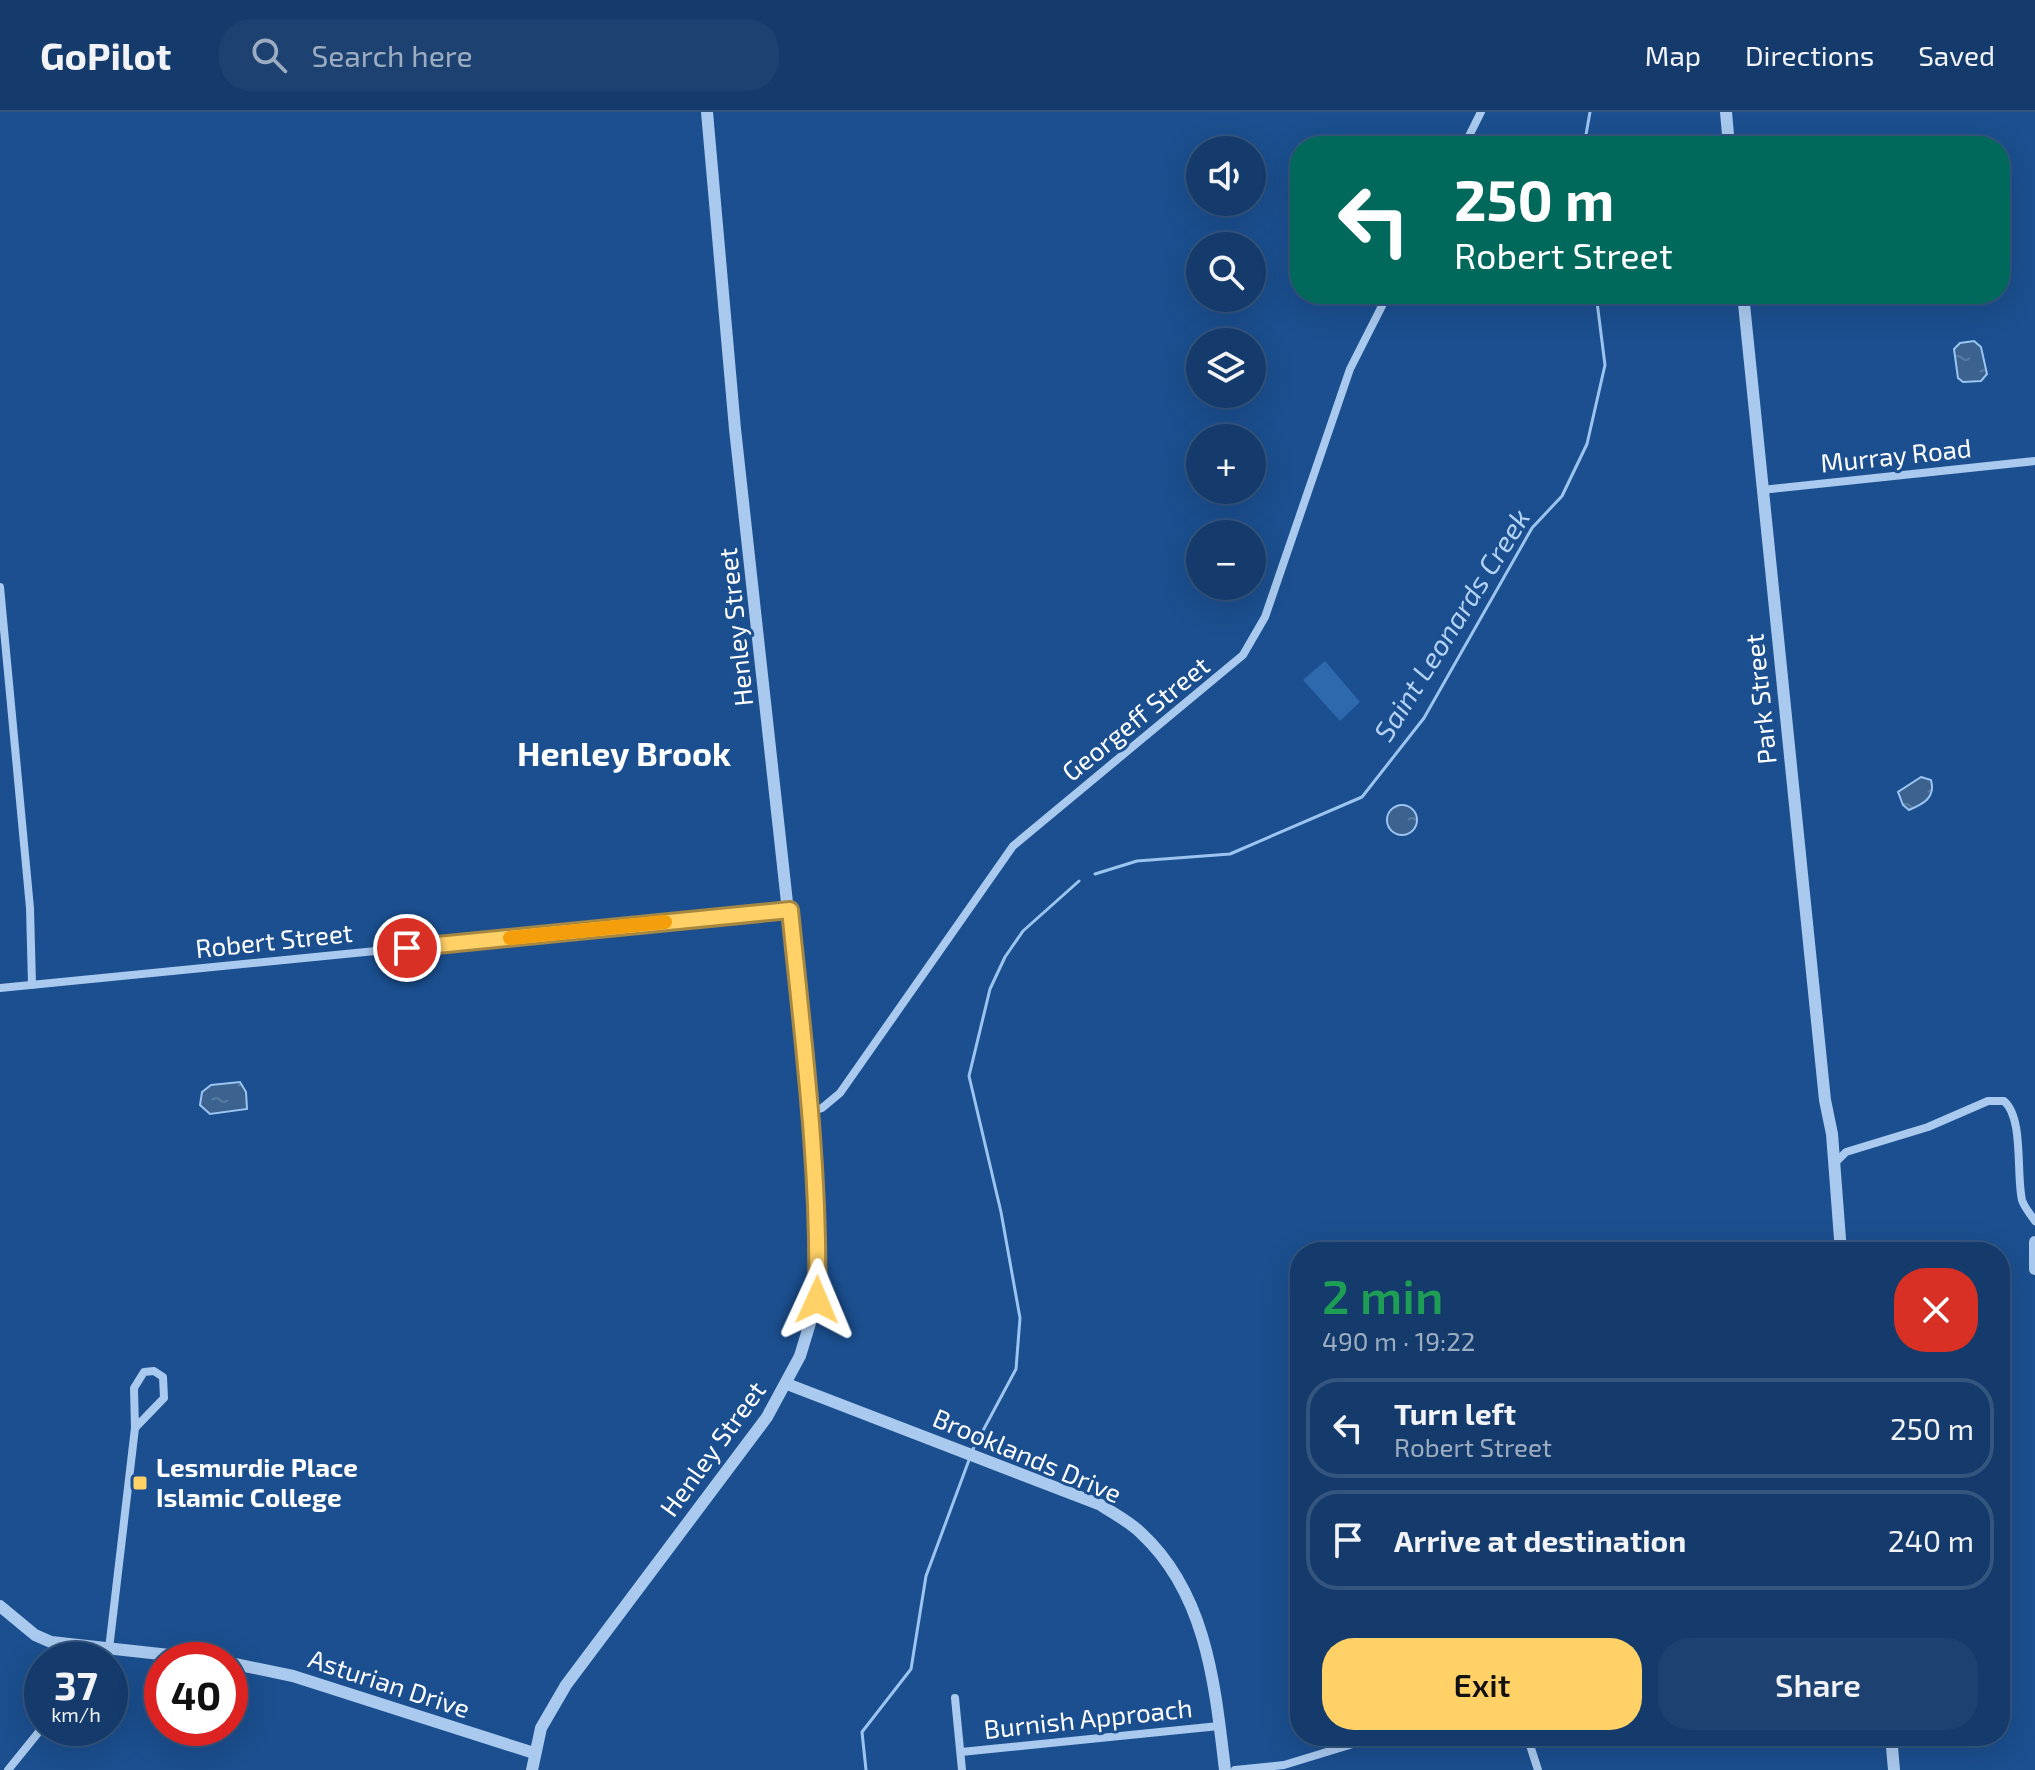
<!DOCTYPE html>
<html lang="en">
<head>
<meta charset="utf-8">
<style>
	body { margin:0; font-family:"Exo 2",sans-serif; background:#1d4271; color:#f1f3f6; height:100vh; display:flex; flex-direction:column; font-size:30px; white-space:nowrap }
	* { box-sizing:border-box; margin:0 }
	p { font-size:26px; color:#9dadc1 }
	.icon { flex:none; width:44px; height:44px; fill:none; stroke:currentColor; stroke-width:2; stroke-linecap:round; stroke-linejoin:round }
	.map { position:relative; flex:1; overflow:hidden }
	.side { position:absolute; left:1290px; top:1130px; width:720px; height:504px; display:flex; flex-direction:column; background:#143b6b; border-radius:32px; box-shadow:0 8px 32px #0002,0 0 0 2px #33557e }
	.side>* { flex:none }
	.banner { position:absolute; left:1290px; top:24px; width:720px; height:168px; border-radius:32px; box-shadow:0 8px 32px #0002,0 0 0 2px #33557e; background:#00695c; color:#fff; overflow:hidden }
	.fabs { position:absolute; left:1186px; top:24px; display:grid; gap:16px }
	.fabs a { display:grid; place-items:center; width:80px; height:80px; border-radius:50%; background:#143b6b; box-shadow:0 8px 32px #0002,0 0 0 2px #33557e; font-size:40px }
	.speed { position:absolute; left:24px; top:1530px; display:flex; gap:16px; font-size:40px; font-weight:700; text-align:center }
	.speed>* { display:grid; place-content:center; width:104px; height:104px; border-radius:50%; background:#143b6b; box-shadow:0 8px 32px #0002,0 0 0 2px #33557e; line-height:1 }
	.speed small { font-size:20px; font-weight:400 }
	.speed .limit { border:12px solid #d22; background:#fff; color:#111 }
	.pin { position:absolute; display:grid; place-items:center; width:68px; height:68px; color:#fff; margin:-34px; border:4px solid #fff; border-radius:50%; box-shadow:0 2px 8px #0007 }
	.me { position:absolute; width:88px; margin:-44px; rotate:1deg; stroke-linejoin:round; filter:drop-shadow(0 0 6px #0008) }
	.turn { display:flex; align-items:center; gap:28px; height:168px; padding:0 32px; font-size:36px }
	.turn .icon { width:104px; height:104px; stroke-width:2.5 }
	.turn b { display:block; font-size:56px; line-height:68px }
	.round { display:grid; place-items:center; flex:none; width:84px; height:84px; border-radius:32px; background:#1d4271 }
	.summary { display:flex; align-items:center; justify-content:space-between; height:136px; padding:0 32px }
	h1 { font-size:48px; font-weight:600; line-height:60px; color:#1e9e55 }
	.action { display:flex; gap:16px; margin-top:auto; padding:16px 32px }
	.action a { flex:1; height:92px; border-radius:32px; background:#ffd166; color:#111; font-size:32px; font-weight:600; line-height:92px; text-align:center }
	.action a+a { background:#1d4271; color:#f1f3f6 }
	ul { padding:0; list-style:none }
	li { display:flex; align-items:center; gap:24px; height:100px; margin:0 16px 12px; padding:0 16px; border:4px solid #33557e; border-radius:32px }
	li div { flex:1 }
	li b { display:block; font-size:30px }
	li em { font-style:normal }
	header { display:flex; align-items:center; gap:48px; box-sizing:border-box; height:112px; padding:0 40px; background:#143b6b; border-bottom:2px solid #33557e }
	header strong { font-size:38px }
	nav { display:flex; gap:44px; margin-inline-start:auto; font-size:28px }
	.search { width:560px; height:72px; background:#1d4271; display:flex; align-items:center; gap:20px; box-sizing:border-box; padding:0 28px; border-radius:32px; color:#9dadc1; font-size:30px }
	.map>svg:first-child { display:block }
</style>
</head>
<body>
<header>
<strong>GoPilot</strong>
<div class="search"><svg class="icon" aria-label="search" viewBox="0 0 24 24"><circle cx="10" cy="10" r="6"/><path d="M15 15l6 6"/></svg>Search here</div>
<nav><a>Map</a><a>Directions</a><a>Saved</a></nav>
</header>
<div class="map">
<svg width="2035" height="1658" viewBox="0 0 2035 1658">
	<defs>
		<pattern id="water-ripples" width="26" height="14" patternUnits="userSpaceOnUse" patternTransform="scale(2)"><rect width="26" height="14" fill="#3c6290"/><path d="M2 4q2-2 4 0t4 0M15 11q2-2 4 0t4 0" fill="none" stroke="#597aa1"/></pattern>
	</defs>
	<rect width="100%" height="100%" fill="#1b4f8f"/>
	<path fill="#2e69ad" d="M1325 549 1360 590 1340 609 1303 568Z"/>
	<g fill="url(#water-ripples)" stroke="#9cc4f0" stroke-width="2">
		<path d="M1974 229 1981 235 1987 262 1981 269 1963 270 1958 266 1954 237 1960 231Z"/>
		<path d="M1921 665 1931 668C1936 686 1923 692 1909 698L1903 693 1898 680Z"/>
		<circle cx="1402" cy="708" r="15"/>
		<path d="M240 970 246 980 247 997 210 1002 200 993 202 980 211 973Z"/>
	</g>
	<g fill="none" stroke-linecap="round" stroke-linejoin="round">
		<g stroke="#9cc4f0" stroke-width="3">
			<path d="M1584 34 1590 0"/>
			<path d="M1095 762 1137 749 1230 742 1362 685 1424 606 1532 416 1562 384 1587 332 1605 253 1596 182"/>
			<path d="M971 1341 1016 1257 1020 1206 1001 1100 969 964 990 877 1005 845 1023 819 1079 769"/>
			<path d="M866 1658 862 1620 911 1557 926 1464 969 1348"/>
		</g>
		<g stroke="#a9c9ee" stroke-width="8">
			<path d="M1464 34 1481 0"/>
			<path d="M1762 378 2035 349"/>
			<path d="M0 475 30 796 32 873"/>
			<path d="M0 876 790 798"/>
			<path d="M810 1000 822 996 840 981 1013 734 1243 543 1265 505 1350 257 1388 182"/>
			<path d="M1835 1051 1846 1040 1928 1015 1988 989H2004C2024 1006 2016 1062 2022 1088 2024 1095 2031 1103 2035 1109"/>
			<path d="M1293 1439 1300 1463"/>
			<path d="M109 1537 135 1316 134 1276 144 1260 154 1259 163 1265 164 1286 135 1316"/>
			<path d="M80 1548 82 1535"/>
			<path d="M955 1586 962 1658"/>
			<path d="M1527 1624 1538 1658"/>
			<path d="M961 1640 1219 1614"/>
			<path d="M8 1658 42 1616"/>
			<path d="M1235 1658 1284 1653 1379 1624"/>
		</g>
		<g stroke="#a9c9ee" stroke-width="12">
			<path d="M1726 0 1729 34"/>
			<path d="M1743 182 1825 988 1832 1022 1841 1140"/>
			<path d="M2035 1130V1157"/>
			<path d="M787 1272 1101 1393C1114 1402 1130 1410 1141 1421 1207 1482 1215 1574 1225 1658"/>
			<path d="M0 1494 35 1523 51 1530 215 1548"/>
			<path d="M230 1551 293 1564 534 1641"/>
			<path d="M1891 1624 1894 1658"/>
			<path d="M532 1658 541 1616 566 1573 767 1305 800 1244 817 1188 818 1136 810 1000 735 317 707 0"/>
		</g>
	</g>
	<g fill="none" stroke-linecap="round" stroke-linejoin="round">
		<g stroke="#a68842" stroke-width="20">
			<path id="route" d="M407 836 790 798C803 927 820 1058 817 1188"/>
		</g>
		<use href="#route" stroke="#ffd166" stroke-width="14"/>
		<path stroke="#f59e0b" stroke-width="14" d="M510 826 665 810"/>
	</g>
	<rect fill="#ffd166" stroke="#1b4f8f" stroke-width="3" x="132" y="1363" width="16" height="16" rx="4"/>
	<g text-anchor="middle" stroke-width="6" stroke-linejoin="round" paint-order="stroke">
		<g font-size="26" fill="#fff" stroke="#1b4f8f">
			<text transform="translate(1896 344) rotate(-6)" y="9">Murray Road</text>
			<text transform="translate(736 515) rotate(-96)" y="9">Henley Street</text>
			<text transform="translate(1761 587) rotate(-96)" y="9">Park Street</text>
			<text transform="translate(1136 607) rotate(-39)" y="9">Georgeff Street</text>
			<text transform="translate(274 829) rotate(-6)" y="9">Robert Street</text>
			<text transform="translate(713 1337) rotate(-54)" y="9">Henley Street</text>
			<text transform="translate(1027 1344) rotate(23)" y="9">Brooklands Drive</text>
			<text transform="translate(389 1572) rotate(18)" y="9">Asturian Drive</text>
			<text transform="translate(1088 1607) rotate(-6)" y="9">Burnish Approach</text>
		</g>
		<g font-size="26" font-weight="bold" fill="#fff" stroke="#1b4f8f" text-anchor="start">
			<text x="156" y="1365">Lesmurdie Place<tspan x="156" dy="30">Islamic College</tspan></text>
		</g>
		<g font-size="28" font-style="italic" fill="#b5d3f5" stroke="#1b4f8f">
			<text transform="translate(1452 513) rotate(-58)" y="10">Saint Leonards Creek</text>
		</g>
		<g font-size="34" font-weight="bold" fill="#fff" stroke="#1b4f8f">
			<text x="624" y="654">Henley Brook</text>
		</g>
	</g>
</svg>
<div class="fabs">
<a><svg class="icon" aria-label="sound" viewBox="0 0 24 24"><path d="M4 9h4l5-4v14l-5-4H4zM17 9q2 3 0 6"/></svg></a>
<a><svg class="icon" aria-label="search" viewBox="0 0 24 24"><circle cx="10" cy="10" r="6"/><path d="M15 15l6 6"/></svg></a>
<a><svg class="icon" aria-label="layers" viewBox="0 0 24 24"><path d="M12 4l9 5-9 5-9-5zM3 14l9 5 9-5"/></svg></a>
<a>+</a>
<a>−</a>
</div>
<div class="speed"><div>37<small>km/h</small></div><div class="limit">40</div></div>
<div class="pin" style="left:407px;top:836px;background:#d93025"><svg class="icon" aria-label="arrive" viewBox="0 0 24 24"><path d="M6 21V4h12l-3 4 3 4H6"/></svg></div>
<svg class="me" style="left:817px;top:1188px" viewBox="-20 -20 40 40"><path d="M0-17L14 15 0 8-14 15z" fill="#ffd166" stroke="#fff" stroke-width="4"/></svg>
<div class="banner">
<div class="turn"><svg class="icon" aria-label="left" viewBox="0 0 24 24"><path d="M17 20v-9H6M10 6l-5 5 5 5"/></svg><div><b>250 m</b>Robert Street</div></div>
</div>
<section class="side">
<div class="summary"><div><h1>2 min</h1><p>490 m · 19:22</p></div><a class="round" style="background:#d93025;color:#fff"><svg class="icon" aria-label="close" viewBox="0 0 24 24"><path d="M6 6l12 12M18 6L6 18"/></svg></a></div>
<ul>
<li><svg class="icon" aria-label="left" viewBox="0 0 24 24"><path d="M17 20v-9H6M10 6l-5 5 5 5"/></svg><div><b>Turn left</b><p>Robert Street</p></div><em>250 m</em></li>
<li><svg class="icon" aria-label="arrive" viewBox="0 0 24 24"><path d="M6 21V4h12l-3 4 3 4H6"/></svg><div><b>Arrive at destination</b></div><em>240 m</em></li>
</ul>
<div class="action"><a>Exit</a><a>Share</a></div>
</section>
</div>
</body>
</html>
